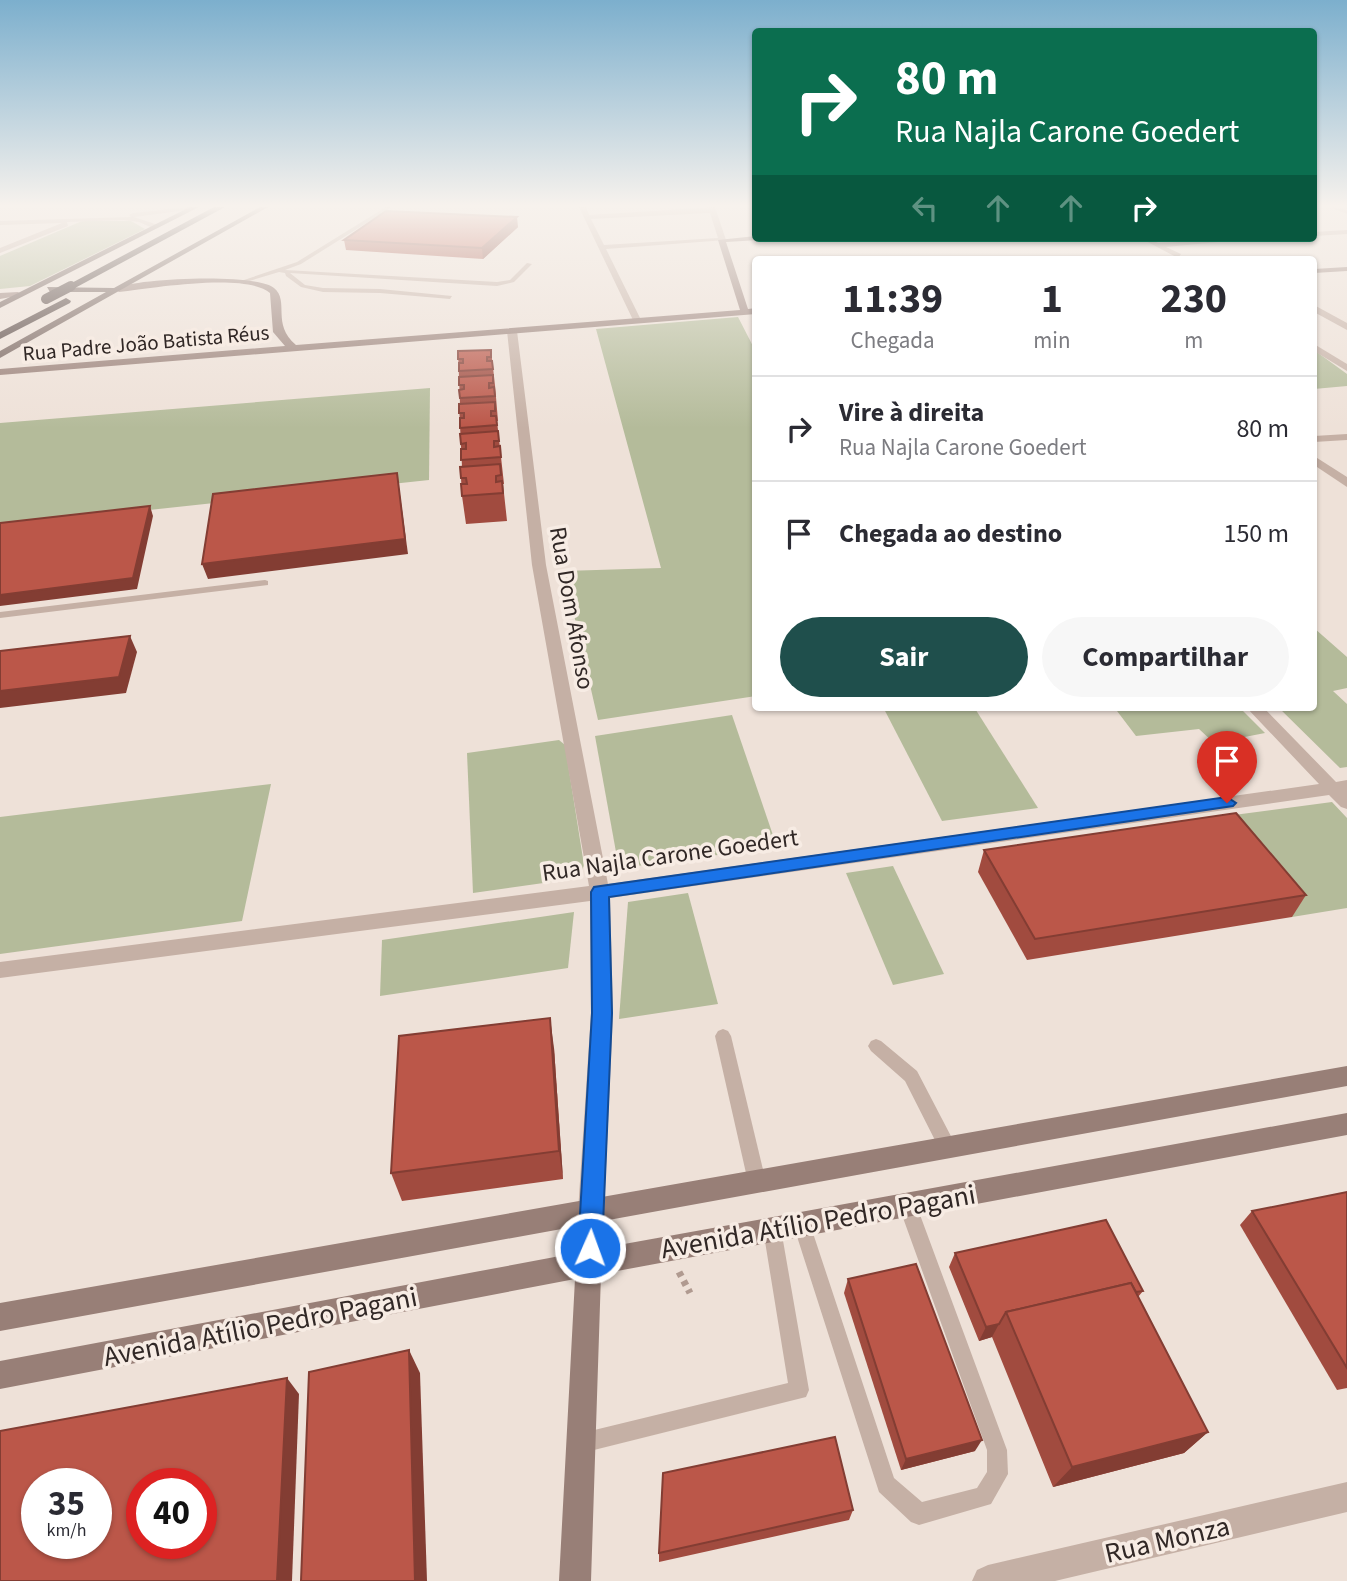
<!DOCTYPE html>
<html lang="pt">
<head>
<meta charset="utf-8">
<style>
	body { margin:0; font-family:"Source Sans 3",sans-serif; background:#f7f7f7; color:#2b2b33; height:100vh; display:flex; flex-direction:column; font-size:26px; white-space:nowrap }
	* { box-sizing:border-box; margin:0 }
	p { font-size:23px; color:#7c7c81 }
	.icon { flex:none; width:38px; height:38px; fill:none; stroke:currentColor; stroke-width:2; stroke-linecap:round; stroke-linejoin:round }
	.map { position:relative; flex:1; overflow:hidden }
	.details { position:absolute; left:752px; top:256px; width:565px; height:455px; display:flex; flex-direction:column; background:#fff; border-radius:7px; box-shadow:0 2px 5px #0004 }
	.details>* { flex:none }
	.hud { position:absolute; left:752px; top:28px; width:565px; height:214px; border-radius:7px; box-shadow:0 2px 5px #0004; background:#0b6e4f; color:#fff; overflow:hidden }
	.speed { position:absolute; left:21px; top:1468px; display:flex; gap:14px; font-size:35px; font-weight:700; text-align:center }
	.speed>* { display:grid; place-content:center; width:91px; height:91px; border-radius:50%; background:#fff; box-shadow:0 2px 5px #0004; line-height:1 }
	.speed small { font-size:18px; font-weight:400 }
	.speed .limit { border:10px solid #d22; background:#fff; color:#111 }
	.pin { position:absolute; display:grid; place-items:center; width:60px; height:60px; color:#fff; margin:-72px -30px; border-radius:50% 50% 50% 0; rotate:-45deg; box-shadow:0 0 7px #0007 }
	.pin .icon { rotate:45deg }
	.me { position:absolute; width:77px; margin:-38px; rotate:2deg; stroke-linejoin:round; filter:drop-shadow(0 0 5px #0008) }
	.turn { display:flex; align-items:center; gap:24px; height:147px; padding:0 28px; font-size:32px }
	.turn .icon { width:91px; height:91px; stroke-width:2.5 }
	.turn b { display:block; font-size:49px; line-height:60px }
	.lanes { display:flex; align-items:center; height:66px; padding:0 28px; background:#0003; justify-content:center; gap:35px; direction:ltr }
	.lanes .off { opacity:.35 }
	.eta { display:flex; justify-content:space-evenly; align-items:center; height:119px; text-align:center }
	.eta b { font-size:42px; font-weight:700; line-height:49px }
	.action { display:flex; gap:14px; margin-top:auto; padding:14px 28px }
	.action a { flex:1; height:80px; border-radius:42px; background:#1f4f4c; color:#fff; font-size:28px; font-weight:700; line-height:80px; text-align:center }
	.action a+a { background:#f7f7f7; color:#2b2b33 }
	ul { padding:0; list-style:none }
	li { display:flex; align-items:center; gap:21px; height:105px; padding:0 28px; border-top:2px solid #e1e1e2 }
	li div { flex:1 }
	li b { display:block; font-size:26px }
	li em { font-style:normal }
	.map>svg:first-child { display:block }
</style>
</head>
<body>
<div class="map">
<svg width="1347" height="1581" viewBox="0 0 1347 1581">
	<rect width="100%" height="100%" fill="#eee1d8"/>
	<g fill="#b4bb9a">
		<path d="M82 221H131L145 229 30 286 0 289V256Z"/>
		<path d="M738 317 756 352V696L598 720 564 571 661 568 596 329Z"/>
		<path d="M1314 350 1347 374V386L1314 389Z"/>
		<path d="M430 388 429 480 0 526V423Z"/>
		<path d="M1314 628 1347 657V688L1333 691 1347 704V767L1340 768 1278 707H1314Z"/>
		<path d="M883 707H974L1038 808 942 821Z"/>
		<path d="M1114 707H1239L1265 733 1214 743 1199 729 1136 736Z"/>
		<path d="M732 715 777 847 622 868 618 863 595 736Z"/>
		<path d="M559 740 565 745 584 865 579 878 473 893 467 753Z"/>
		<path d="M271 784 242 921 0 954V817Z"/>
		<path d="M1332 802 1347 818V908L1292 917 1211 818Z"/>
		<path d="M893 866 944 974 893 985 846 873Z"/>
		<path d="M688 893 718 1004 619 1019 628 902Z"/>
		<path d="M574 912 568 968 380 996 382 940Z"/>
	</g>
	<g fill="none" stroke-linecap="round" stroke-linejoin="round">
		<path stroke="#b09a90" stroke-width="7" stroke-dasharray="5 5" stroke-linecap="butt" d="M679 1272 690 1293"/>
		<g fill="#c5b0a5" fill-rule="evenodd">
			<path d="M386 207H392L301 264 285 270 497 282 510 280 527 263 532 264 514 282 497 286 290 273 305 285 323 288 380 289 452 296 450 299 380 293 323 292 301 287 286 276 285 273 279 272 246 282 241 281 297 262Z"/>
			<path d="M265 580 268 581V585L0 618V612Z"/>
			<path d="M723 1029 728 1031 731 1036 766 1182 763 1188 757 1190 751 1188 748 1182 715 1036 718 1031Z"/>
			<path d="M876 1039 881 1041 917 1071 954 1142 956 1148 954 1154 948 1156 942 1154 905 1081 871 1051 868 1046 871 1041Z"/>
			<path d="M907 1195 913 1198 916 1204 1007 1450 1008 1474 991 1504 919 1525 911 1522 879 1492 793 1224 796 1218 802 1215 808 1218 894 1478 922 1502 977 1488 987 1472V1450L898 1204 901 1198Z"/>
			<path d="M772 1220 778 1223 781 1229 809 1390 806 1397 582 1453 575 1450 572 1443 575 1436 582 1433 788 1383 763 1229 766 1223Z"/>
		</g>
		<g fill="#c5b0a5" fill-rule="evenodd">
			<path d="M190 207 195 209 134 217 158 225 155 229 139 222 124 220 67 222 68 226 0 253V248L62 223 0 225V221L131 217 129 215 133 213Z"/>
			<path d="M579 207H586L589 215 715 207 726 240 606 249 641 320 637 323 633 320ZM710 213 718 238 604 245 591 219Z"/>
			<path d="M1331 207 1347 210V214L1332 208Z"/>
			<path d="M1347 230V234L1314 236V232Z"/>
			<path d="M1140 238H1150L1158 243 1260 238 1166 247 1181 254 1178 258Z"/>
			<path d="M1314 305 1347 323V330L1314 312Z"/>
			<path d="M512 328 517 331 546 565 608 884 1319 784 1246 707H1263L1336 782 1347 780V809L1341 807 1329 795 610 898 613 1013 604 1212 600 1221 591 1224 582 1221 578 1212 591 1013 590 901 0 978V962L589 886 532 565 507 331Z"/>
			<path d="M1314 344 1347 364V371L1314 351Z"/>
			<path d="M1347 434V440L1314 442V436Z"/>
			<path d="M1314 456 1347 477V487L1314 465Z"/>
			<path d="M1347 1482V1512L1055 1581H972L977 1570 988 1565Z"/>
		</g>
		<g fill="#987f77" fill-rule="evenodd">
			<path d="M756 236 759 240 726 242 748 309 756 308V314L0 375V369L285 346 273 332 270 293C246 272 152 288 119 292L115 289C133 278 257 273 274 288 290 301 271 324 296 345L740 310 718 240Z"/>
			<path d="M1347 267V271L1314 273V269Z"/>
			<path d="M0 293 18 292 22 295 0 299Z"/>
			<path d="M1347 1066V1086L603 1221 602 1248 1347 1113V1135L601 1274 591 1581H559L575 1279 0 1389V1361L576 1253 578 1226 0 1331V1303Z"/>
		</g>
		<g fill="#725e58" fill-rule="evenodd">
			<path d="M190 207H199L0 308V302Z"/>
			<path d="M260 207H268L0 358V351L106 292H50L47 287 114 288Z"/>
		</g>
		<g fill="#52413d" fill-rule="evenodd">
			<path d="M214 207H225L75 288 66 286Z"/>
			<path d="M66 298 71 301 70 303 0 339V332Z"/>
		</g>
		<path stroke="#52413d" stroke-width="10" d="M46 299 71 286"/>
	</g>
	<g fill="#a14b3f">
		<path d="M518 227 483 259 346 250 344 240Z"/>
		<path d="M491 350 495 385 498 421H497L504 484H503L507 521 466 524 462 496 461 478 462 467 459 404H460L458 351Z"/>
		<path d="M984 850 1306 895 1292 917 1027 960 978 872Z"/>
		<path d="M554 1048 563 1179 402 1201 391 1173Z"/>
		<path d="M1347 1192V1388L1337 1390 1240 1225 1252 1211Z"/>
		<path d="M955 1253 1143 1291 1138 1297 1208 1432 1184 1453 1053 1487 992 1337 979 1341 949 1267Z"/>
		<path d="M848 1279 975 1451 901 1470 844 1293Z"/>
		<path d="M853 1510 849 1520 659 1562V1553Z"/>
	</g>
	<g fill="#833d33">
		<path d="M517 217 518 227 483 259 482 248Z"/>
		<path d="M397 473 408 554 208 579 202 564Z"/>
		<path d="M150 506 153 516 137 589 0 606V595Z"/>
		<path d="M130 636 137 652 126 693 0 708V691Z"/>
		<path d="M550 1018 554 1048 563 1179 559 1151Z"/>
		<path d="M999 1324 992 1337 979 1341 986 1327Z"/>
		<path d="M409 1350 420 1373 427 1581H415Z"/>
		<path d="M287 1378 299 1394 292 1581H277Z"/>
		<path d="M1208 1432 1184 1453 1053 1487 1072 1467Z"/>
		<path d="M982 1440 975 1451 901 1470 906 1459Z"/>
	</g>
	<g fill="#bb5749" stroke="#833d33" stroke-width="2" fill-rule="evenodd">
		<path d="M386 211 517 217 482 248 344 240Z"/>
		<path d="M491 350V357H487V361H492L493 369 459 371V363H463V359H458V351Z"/>
		<path d="M493 375V383H489V388L494 387 495 396 460 398 459 390 464 389V385H459V377Z"/>
		<path d="M495 402V411H491V416H496L497 425 460 428V418H464V413H459V404Z"/>
		<path d="M498 431 499 441H494V447L500 446 501 457 461 460V449H466V443L461 444 460 434Z"/>
		<path d="M500 464 501 475 496 476V482L502 481 503 493 462 496 461 484H467L466 478H461L460 467Z"/>
		<path d="M397 473 405 539 202 564 213 494Z"/>
		<path d="M150 506 133 578 0 595V523Z"/>
		<path d="M130 636 119 677 0 691V651Z"/>
		<path d="M1236 813 1306 895 1035 939 984 850Z"/>
		<path d="M550 1018 559 1151 391 1173 399 1036Z"/>
		<path d="M1347 1192V1368L1252 1211Z"/>
		<path d="M1106 1220 1143 1291 1136 1292 1131 1283 1006 1312 999 1324 986 1327 955 1253Z"/>
		<path d="M916 1264 982 1440 906 1459 848 1279Z"/>
		<path d="M1131 1283 1208 1432 1072 1467 1006 1312Z"/>
		<path d="M409 1350 415 1581H301L309 1372Z"/>
		<path d="M287 1378 277 1581H0V1431ZM37 1484H96V1544H37ZM142 1484H201V1544H142Z"/>
		<path d="M835 1437 853 1510 659 1553 663 1473Z"/>
	</g>
	<linearGradient id="sky" x2="0" y2="1"><stop stop-color="#7cafcd"/><stop offset="0.48" stop-color="#f7f2ed"/><stop offset="1" stop-color="#f7f2ed" stop-opacity="0"/></linearGradient>
	<rect width="1347" height="428" fill="url(#sky)"/>
	<path fill="#1a73e8" stroke="#114b97" stroke-width="2" d="M1227 797 1236 803 1233 806 609 897 612 1013 602 1248 598 1256 590 1259 582 1256 578 1248 592 1013 591 892 594 887Z"/>
	<g text-anchor="middle" stroke-width="7" stroke-linejoin="round" paint-order="stroke">
		<g font-size="21" fill="#312826" stroke="#f7ece4">
			<text transform="translate(146 343) rotate(-5)" y="7">Rua Padre João Batista Réus</text>
		</g>
		<g font-size="24" fill="#312826" stroke="#f7ece4">
			<text transform="translate(572 608) rotate(80)" y="8">Rua Dom Afonso</text>
			<text transform="translate(670 855) rotate(-8)" y="8">Rua Najla Carone Goedert</text>
		</g>
		<g font-size="28" fill="#312826" stroke="#f7ece4">
			<text transform="translate(818 1221) rotate(-10)" y="10">Avenida Atílio Pedro Pagani</text>
			<text transform="translate(260 1326) rotate(-11)" y="10">Avenida Atílio Pedro Pagani</text>
			<text transform="translate(1167 1539) rotate(-13)" y="10">Rua Monza</text>
		</g>
	</g>
</svg>
<div class="speed"><div>35<small>km/h</small></div><div class="limit">40</div></div>
<div class="pin" style="left:1227px;top:803px;background:#d93025"><svg class="icon" aria-label="arrive" viewBox="0 0 24 24"><path d="M6 21V4h12l-3 4 3 4H6"/></svg></div>
<svg class="me" style="left:590px;top:1248px" viewBox="-20 -20 40 40"><circle r="17" fill="#1a73e8" stroke="#fff" stroke-width="3"/><path d="M0-11L8 9 0 5-8 9z" fill="#fff"/></svg>
<div class="hud">
<div class="turn"><svg class="icon" aria-label="right" viewBox="0 0 24 24"><path d="M7 20v-9h11M14 6l5 5-5 5"/></svg><div><b>80 m</b>Rua Najla Carone Goedert</div></div>
<div class="lanes"><svg class="icon off" aria-label="left" viewBox="0 0 24 24"><path d="M17 20v-9H6M10 6l-5 5 5 5"/></svg><svg class="icon off" aria-label="ahead" viewBox="0 0 24 24"><path d="M12 20V5M6 11l6-6 6 6"/></svg><svg class="icon off" aria-label="ahead" viewBox="0 0 24 24"><path d="M12 20V5M6 11l6-6 6 6"/></svg><svg class="icon" aria-label="right" viewBox="0 0 24 24"><path d="M7 20v-9h11M14 6l5 5-5 5"/></svg></div>
</div>
<section class="details">
<div class="eta">
<div><b>11:39</b><p>Chegada</p></div>
<div><b>1</b><p>min</p></div>
<div><b>230</b><p>m</p></div>
</div>
<ul>
<li><svg class="icon" aria-label="right" viewBox="0 0 24 24"><path d="M7 20v-9h11M14 6l5 5-5 5"/></svg><div><b>Vire à direita</b><p>Rua Najla Carone Goedert</p></div><em>80 m</em></li>
<li><svg class="icon" aria-label="arrive" viewBox="0 0 24 24"><path d="M6 21V4h12l-3 4 3 4H6"/></svg><div><b>Chegada ao destino</b></div><em>150 m</em></li>
</ul>
<div class="action"><a>Sair</a><a>Compartilhar</a></div>
</section>
</div>
</body>
</html>
